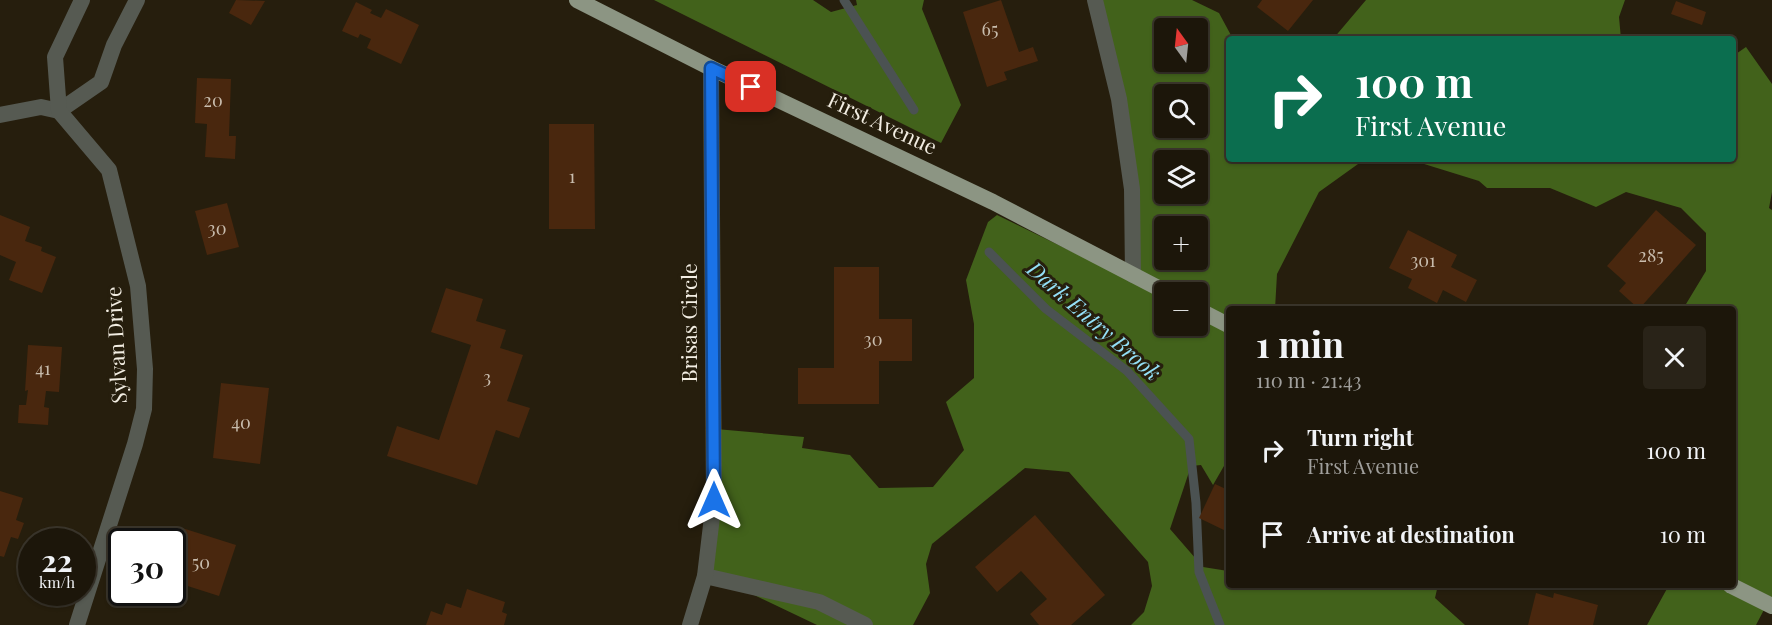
<!DOCTYPE html>
<html lang="en">
<head>
<meta charset="utf-8">
<style>
	body { margin:0; font-family:"Playfair Display",serif; background:#292318; color:#f1f3f6; height:100vh; display:flex; flex-direction:column; font-size:22px; white-space:nowrap }
	* { box-sizing:border-box; margin:0 }
	p { font-size:20px; color:#a09f9c }
	.icon { flex:none; width:33px; height:33px; fill:none; stroke:currentColor; stroke-width:2; stroke-linecap:round; stroke-linejoin:round }
	.map { position:relative; flex:1; overflow:hidden }
	.side { position:absolute; left:1226px; top:306px; width:510px; height:282px; display:flex; flex-direction:column; background:#1c160a; border-radius:6px; box-shadow:0 2px 4px #0004,0 0 0 2px #3a352b }
	.side>* { flex:none }
	.banner { position:absolute; left:1226px; top:36px; width:510px; height:126px; border-radius:6px; box-shadow:0 2px 4px #0004,0 0 0 2px #3a352b; background:#0b6e4f; color:#fff; overflow:hidden }
	.needle { width:39px; rotate:345deg }
	.buttons { position:absolute; left:1154px; top:18px; display:grid; gap:12px }
	.buttons a { display:grid; place-items:center; width:54px; height:54px; border-radius:6px; background:#1c160a; box-shadow:0 2px 4px #0004,0 0 0 2px #3a352b; font-size:30px }
	.speed { position:absolute; left:18px; top:528px; display:flex; gap:12px; font-size:30px; font-weight:700; text-align:center }
	.speed>* { display:grid; place-content:center; width:78px; height:78px; border-radius:50%; background:#1c160a; box-shadow:0 2px 4px #0004,0 0 0 2px #3a352b; line-height:1 }
	.speed small { font-size:15px; font-weight:400 }
	.speed .limit { border:3px solid #111; border-radius:9px; background:#fff; color:#111 }
	.pin { position:absolute; display:grid; place-items:center; width:51px; height:51px; color:#fff; margin:-26px; border-radius:12px; box-shadow:0 3px 9px #0006 }
	.me { position:absolute; width:66px; margin:-33px; rotate:0deg; stroke-linejoin:round; filter:drop-shadow(0 0 4px #0008) }
	.turn { display:flex; align-items:center; gap:21px; height:126px; padding:0 30px; font-size:27px }
	.turn .icon { width:78px; height:78px; stroke-width:2.5 }
	.turn b { display:block; font-size:42px; line-height:51px }
	.round { display:grid; place-items:center; flex:none; width:63px; height:63px; border-radius:6px; background:#292318 }
	.summary { display:flex; align-items:center; justify-content:space-between; height:102px; padding:0 30px }
	h1 { font-size:36px; font-weight:700; line-height:45px }
	ul { padding:0; list-style:none }
	li { display:flex; align-items:center; gap:18px; height:84px; padding:0 30px }
	li div { flex:1 }
	li b { display:block; font-size:22px }
	li em { font-style:normal }
	.map>svg:first-child { display:block }
</style>
</head>
<body>
<div class="map">
<svg width="1772" height="625" viewBox="0 0 1772 625">
	<rect width="100%" height="100%" fill="#261e0d"/>
	<g fill="#42621b" fill-rule="evenodd">
		<path d="M654 0H813L831 12 857 5 856 0H924L922 9 961 105 941 143Z"/>
		<path d="M1092 0H1192L1219 13 1233 39H1228V159H1365L1319 192 1277 274 1275 309H1228V459L1213 485 1201 465 1191 466 1170 529 1203 567 1228 571V585H1438L1435 598 1465 625H1131L1144 612 1152 586 1148 562 1069 472 1025 468 932 544 926 564 930 593 913 625H817L708 573 716 429 804 437 802 448 850 455 879 488 933 487 964 450 946 402 974 378V324L966 280 988 222 997 215 1126 278 1136 218ZM1164 28H1197V62H1164ZM1164 94H1197V128H1164ZM1164 160H1197V194H1164ZM1164 226H1197V260H1164ZM1164 292H1197V326H1164Z"/>
		<path d="M1366 0H1625L1619 17 1621 39H1333Z"/>
		<path d="M1746 47 1772 84V192L1769 208 1772 210V605L1767 604 1756 625H1647L1669 585H1732V309H1683L1706 271V233L1681 208 1626 192 1596 207 1550 188H1487L1479 181 1408 159H1732L1733 56Z"/>
	</g>
	<g fill="none" stroke-linecap="round" stroke-linejoin="round">
		<g stroke="#4b5252" stroke-width="9">
			<path d="M844 0 914 110"/>
			<path d="M989 252 1046 309 1127 371 1189 439 1196 503 1199 572 1220 625"/>
		</g>
	</g>
	<g fill="#49270e">
		<path d="M236 0 265 1 251 25 229 13Z"/>
		<path d="M1001 0 1019 52 1033 47 1038 61 1004 72 1007 80 987 87 963 12Z"/>
		<path d="M1262 0H1313L1288 31 1257 7Z"/>
		<path d="M1676 1 1706 12 1702 25 1671 14Z"/>
		<path d="M356 2 372 10 370 13 381 18 386 9 419 25 401 64 367 48 371 39 360 34 358 38 342 31Z"/>
		<path d="M197 78 231 79 229 136H236L235 159 205 157 207 124 195 123Z"/>
		<path d="M549 124H594L595 229H549Z"/>
		<path d="M227 203 239 247 207 255 195 211Z"/>
		<path d="M1656 210 1696 245 1639 309 1619 291 1626 283 1607 266Z"/>
		<path d="M0 215 30 227 25 241 42 247 41 251 56 257 42 293 9 280 16 262 0 255Z"/>
		<path d="M1408 230 1457 255 1451 267 1477 280 1466 302 1443 290 1437 303 1408 288 1412 279 1389 268Z"/>
		<path d="M834 267H879V319H912V361H879V404H798V368H834Z"/>
		<path d="M446 288 483 299 476 321 506 330 500 348 523 355 507 401 530 408 519 438 496 430 477 485 387 456 397 426 439 440 471 345 431 332Z"/>
		<path d="M28 345 62 347 59 392 46 391 44 407 49 408 48 425 18 423 19 405H26L28 390 25 391Z"/>
		<path d="M221 383 269 388 260 464 213 458Z"/>
		<path d="M1215 484 1228 490V532L1199 518Z"/>
		<path d="M0 491 23 498 16 520 24 523 18 539 11 537 4 557 0 556Z"/>
		<path d="M1035 515 1105 595 1071 625H1039L1030 614 1047 599 1021 571 997 592 975 567Z"/>
		<path d="M179 527 236 545 219 596 172 581V546Z"/>
		<path d="M467 589 505 602 502 612 507 614 504 625H426L431 611 442 615 446 603 461 608Z"/>
		<path d="M1536 593 1553 598 1554 593 1598 605 1593 625H1528Z"/>
	</g>
	<g fill="none" stroke-linecap="round" stroke-linejoin="round">
		<g stroke="#565a52" stroke-width="16">
			<path d="M1095 0 1119 99 1132 189 1133 275"/>
			<path d="M59 111 101 82 114 45 137 0"/>
			<path d="M0 115 41 107 59 111"/>
			<path d="M705 576 819 602 865 625"/>
			<path d="M77 625 135 444 144 409 145 369 138 286 109 170 59 111 55 57 82 0"/>
			<path d="M690 625 705 576 714 500 711 68"/>
		</g>
		<g stroke="#8c9583" stroke-width="16">
			<path d="M577 0 711 68 993 202 1166 292"/>
			<path d="M1197 309 1228 325"/>
			<path d="M1730 585 1772 606"/>
		</g>
	</g>
	<g fill="none" stroke-linecap="round" stroke-linejoin="round">
		<g stroke="#114b97" stroke-width="15">
			<path id="route" d="M714 500 711 68 751 87"/>
		</g>
		<use href="#route" stroke="#1a73e8" stroke-width="10"/>
	</g>
	<g text-anchor="middle" stroke-width="6" stroke-linejoin="round" paint-order="stroke">
		<g font-size="18" fill="#c8bcad">
			<text x="990" y="36">65</text>
			<text x="213" y="107">20</text>
			<text x="572" y="183">1</text>
			<text x="217" y="235">30</text>
			<text x="1651" y="262">285</text>
			<text x="1423" y="267">301</text>
			<text x="873" y="346">30</text>
			<text x="43" y="375">41</text>
			<text x="487" y="384">3</text>
			<text x="241" y="429">40</text>
			<text x="201" y="569">50</text>
		</g>
		<g font-size="21" fill="#f2ede2" stroke="#261e0d">
			<text transform="translate(882 124) rotate(25)" y="7">First Avenue</text>
			<text transform="translate(690 323) rotate(-90)" y="7">Brisas Circle</text>
			<text transform="translate(117 345) rotate(-93)" y="7">Sylvan Drive</text>
		</g>
		<g font-size="22" font-style="italic" fill="#93dff6" stroke="#261e0d">
			<text transform="translate(1094 321) rotate(41)" y="8">Dark Entry Brook</text>
		</g>
	</g>
</svg>
<div class="buttons">
<a><svg class="needle" viewBox="-14 -14 28 28"><path d="M0-13l5 13h-10z" fill="#e53935"/><path d="M0 13l5-13h-10z" fill="#a09f9c"/></svg></a>
<a><svg class="icon" aria-label="search" viewBox="0 0 24 24"><circle cx="10" cy="10" r="6"/><path d="M15 15l6 6"/></svg></a>
<a><svg class="icon" aria-label="layers" viewBox="0 0 24 24"><path d="M12 4l9 5-9 5-9-5zM3 14l9 5 9-5"/></svg></a>
<a>+</a>
<a>−</a>
</div>
<div class="speed"><div>22<small>km/h</small></div><div class="limit">30</div></div>
<div class="pin" style="left:751px;top:87px;background:#d93025"><svg class="icon" aria-label="arrive" viewBox="0 0 24 24"><path d="M6 21V4h12l-3 4 3 4H6"/></svg></div>
<svg class="me" style="left:714px;top:500px" viewBox="-20 -20 40 40"><path d="M0-17L14 15 0 8-14 15z" fill="#1a73e8" stroke="#fff" stroke-width="4"/></svg>
<div class="banner">
<div class="turn"><svg class="icon" aria-label="right" viewBox="0 0 24 24"><path d="M7 20v-9h11M14 6l5 5-5 5"/></svg><div><b>100 m</b>First Avenue</div></div>
</div>
<section class="side">
<div class="summary"><div><h1>1 min</h1><p>110 m · 21:43</p></div><a class="round"><svg class="icon" aria-label="close" viewBox="0 0 24 24"><path d="M6 6l12 12M18 6L6 18"/></svg></a></div>
<ul>
<li><svg class="icon" aria-label="right" viewBox="0 0 24 24"><path d="M7 20v-9h11M14 6l5 5-5 5"/></svg><div><b>Turn right</b><p>First Avenue</p></div><em>100 m</em></li>
<li><svg class="icon" aria-label="arrive" viewBox="0 0 24 24"><path d="M6 21V4h12l-3 4 3 4H6"/></svg><div><b>Arrive at destination</b></div><em>10 m</em></li>
</ul>
</section>
</div>
</body>
</html>
